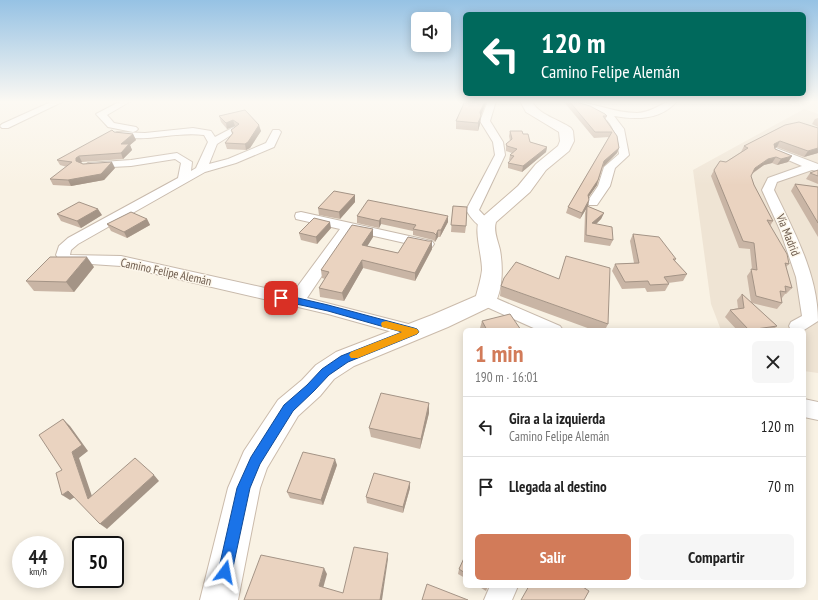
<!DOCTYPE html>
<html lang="es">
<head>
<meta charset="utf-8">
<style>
	body { margin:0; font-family:"PT Sans Narrow",sans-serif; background:#f6f6f6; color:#222; height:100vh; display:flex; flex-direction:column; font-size:15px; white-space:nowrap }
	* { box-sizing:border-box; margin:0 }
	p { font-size:13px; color:#767676 }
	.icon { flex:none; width:22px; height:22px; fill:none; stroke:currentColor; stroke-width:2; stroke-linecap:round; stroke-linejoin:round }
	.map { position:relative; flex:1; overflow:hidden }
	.drawer { position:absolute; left:463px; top:328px; width:343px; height:260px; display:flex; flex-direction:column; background:#fff; border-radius:6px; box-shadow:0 2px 10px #0003 }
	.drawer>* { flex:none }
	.top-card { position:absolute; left:463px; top:12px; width:343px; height:84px; border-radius:6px; box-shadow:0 2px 10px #0003; background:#00695c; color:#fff; overflow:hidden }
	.tools { position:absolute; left:411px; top:12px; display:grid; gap:8px }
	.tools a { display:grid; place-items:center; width:40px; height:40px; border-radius:6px; background:#fff; box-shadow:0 2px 10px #0003; font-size:20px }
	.speed { position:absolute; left:12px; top:536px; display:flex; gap:8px; font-size:20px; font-weight:700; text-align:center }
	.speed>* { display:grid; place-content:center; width:52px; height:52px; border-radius:50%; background:#fff; box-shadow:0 2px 10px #0003; line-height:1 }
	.speed small { font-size:10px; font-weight:400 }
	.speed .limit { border:2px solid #111; border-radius:6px; background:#fff; color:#111 }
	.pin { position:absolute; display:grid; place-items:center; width:34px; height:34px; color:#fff; margin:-17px; border-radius:8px; box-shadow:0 2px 6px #0006 }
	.me { position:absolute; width:44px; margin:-22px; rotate:13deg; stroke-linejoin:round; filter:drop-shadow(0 0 3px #0008) }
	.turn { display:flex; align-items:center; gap:14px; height:84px; padding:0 12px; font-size:18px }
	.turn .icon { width:52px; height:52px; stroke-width:2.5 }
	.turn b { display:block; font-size:28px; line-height:34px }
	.round { display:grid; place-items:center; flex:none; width:42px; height:42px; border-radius:6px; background:#f6f6f6 }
	.head { display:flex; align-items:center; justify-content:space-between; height:68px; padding:0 12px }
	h1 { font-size:24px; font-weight:600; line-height:30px; color:#d27b59 }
	.action { display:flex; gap:8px; margin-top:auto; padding:8px 12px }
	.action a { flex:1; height:46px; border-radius:6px; background:#d27b59; color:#fff; font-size:16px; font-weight:600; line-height:46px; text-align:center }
	.action a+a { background:#f6f6f6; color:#222 }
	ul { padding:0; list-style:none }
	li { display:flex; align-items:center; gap:12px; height:60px; padding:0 12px; border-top:1px solid #e0e0e0 }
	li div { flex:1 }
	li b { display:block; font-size:15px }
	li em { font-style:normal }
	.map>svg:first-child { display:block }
</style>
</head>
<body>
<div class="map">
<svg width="818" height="600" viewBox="0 0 818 600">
	<rect width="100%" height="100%" fill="#f9f2e4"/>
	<path fill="#efe4d4" d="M804 109 818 114V373L804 371V330H721L711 304 693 170Z"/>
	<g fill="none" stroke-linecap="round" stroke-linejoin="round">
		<g stroke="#c8baac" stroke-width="2">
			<g id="street">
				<path d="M53 101H64L8 128H2L0 126 2 124Z"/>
				<path d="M121 101H131L107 115 114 123 136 127 138 129 136 131 133 132 108 127 96 114Z"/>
				<path d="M488 101H496L490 121 503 142 505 155 479 210 493 225 491 228C480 231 471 218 466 210L495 155 493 142 480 121Z"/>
				<path d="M567 101C591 101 613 113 637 113 656 112 662 100 677 101 661 120 636 120 614 116L624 129 629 155 615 168 610 186 597 205H589L587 202 598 186 604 167 619 154C614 114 602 114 568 103Z"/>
				<path d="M234 127 239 130 217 144 209 164 228 159 266 143 273 130H279L281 132 274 147 236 163 205 172 78 244 71 250 70 255 121 256 292 294 340 229 296 219 295 216 296 213 301 212 427 240 432 241 434 244 432 247 427 248 352 231 307 298 420 327 423 332 420 337 414 338 328 314 121 266 61 262 56 255 59 246 68 238 178 178 181 163 175 159 131 166 92 168 86 165 88 163 131 160 177 153 192 162 191 171 196 168 208 142 204 135C175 131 146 143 117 136L116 134 117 132 145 133 193 128 211 131 215 137Z"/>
				<path d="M776 148 818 164V171L812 170 777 182 774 190C794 231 818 275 818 321L804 330H791L789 326 791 322 802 316 796 277 780 230 762 190 768 178 802 166 772 153 771 151Z"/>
				<path d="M486 294 560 326 563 330H538L480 304 478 300 480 296Z"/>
				<path d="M804 399 818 402V420L804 417Z"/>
				<path d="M490 586H518L512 600H484Z"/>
			</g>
		</g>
		<g stroke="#cbbbab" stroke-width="2">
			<path id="secondary" d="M520 101H532C537 114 560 120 571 128L573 131 574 141 569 151 546 170 530 192 496 222C493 231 498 241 500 250 503 267 503 290 494 305L448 327 354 366 334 379 320 396 298 416 267 468 260 488 238 600H200L228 488 244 451 278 400 302 380 316 365 336 352 432 315 476 296C478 288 481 279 482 270 482 255 474 232 479 220L518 186 536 164 558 146 560 141 559 132 526 112Z"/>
		</g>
		<use href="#street" fill="#fff" fill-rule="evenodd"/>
		<use href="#secondary" fill="#fff" fill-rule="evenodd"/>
	</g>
	<g fill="#c9b5a5">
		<path d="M465 101H487L481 115 480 124 478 131 456 129V121Z"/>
		<path d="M564 101H573L607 116 605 120 617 136 619 148 617 153 603 167 597 185 588 197 589 200 588 206 580 219 566 213 568 207 609 137 594 138 564 102Z"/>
		<path d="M245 110 261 131 250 148 246 150 227 149 225 143 232 134 231 130 236 126H235L227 129 221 122 219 116Z"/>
		<path d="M818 118V127L812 124 815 119Z"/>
		<path d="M785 125 818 153 804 157 777 147 775 148V149L792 156 788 162 777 165 772 163 764 165 752 174 751 176 754 185 773 221 770 226 789 264 786 267 792 288 786 294H785L782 298V303L777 309 752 303 777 326 773 330H737L725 317 730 310 738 308 737 300 742 294 751 302 747 276 752 269 750 249 739 248 711 176 714 170 741 152 744 146Z"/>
		<path d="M510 131 523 134 530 142 547 147 546 152 522 172 508 168V163L510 160H509L510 155 512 153 506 151V144L510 141 509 136Z"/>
		<path d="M114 132 133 134 136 140 130 145 132 150 123 159 82 162 81 163 83 164 115 168 104 180 71 186 53 185 50 179 67 167 60 165 57 160Z"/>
		<path d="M818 170V184L806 179 810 173Z"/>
		<path d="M795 184 818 187V237L791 191Z"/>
		<path d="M355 195V202L340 219 319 215 318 208Z"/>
		<path d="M453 206 466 226 465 233 451 232Z"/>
		<path d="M587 206 604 213 601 219 596 224 613 240 610 246 584 242 585 213Z"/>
		<path d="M57 214 102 215 81 228 61 221Z"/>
		<path d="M357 216 448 222 440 237H438L435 242 433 240 413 235V231L381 224 379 228 357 223Z"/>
		<path d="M147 219 150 225 127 238 111 231 107 224Z"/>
		<path d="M331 228 317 244 301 240 299 233Z"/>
		<path d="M373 229V237L367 246 398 253 428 241H432V249L415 281 363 268 344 301 320 297 319 288 325 279 322 278 321 270Z"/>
		<path d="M633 234 676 259 675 261 687 274 683 281 668 283 669 284 665 291 647 292 645 288 622 289 612 271 615 264 634 263 630 241Z"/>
		<path d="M94 267 74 292 34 291 26 281Z"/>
		<path d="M501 286 608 324 605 330H593L500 296Z"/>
		<path d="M482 321 521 330H481L480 328Z"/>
		<path d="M429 403V413L420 449 371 437 369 428Z"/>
		<path d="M337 465 323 505 290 498 287 492Z"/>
		<path d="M410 488 403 513 367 503 366 497Z"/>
		<path d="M465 556V578L458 574 459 569Z"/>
		<path d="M478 586H488L486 591Z"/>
	</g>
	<g fill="#a49486">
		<path d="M485 101H487L479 120 480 112Z"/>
		<path d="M481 116 480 124 478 131V123Z"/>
		<path d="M233 120 235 126 227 129 226 123Z"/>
		<path d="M259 125 261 131 250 148 246 150 245 144Z"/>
		<path d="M133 134 136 140 130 145 132 150 123 159 121 153V144Z"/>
		<path d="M780 141 777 147 770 150 774 144Z"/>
		<path d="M547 147 546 152 522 172 523 166Z"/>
		<path d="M619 148 617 153 603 167 604 161Z"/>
		<path d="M818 148V153L804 157 808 151Z"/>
		<path d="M79 156 82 162 79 164 76 161V158Z"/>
		<path d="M792 156 788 162 777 165 781 159Z"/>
		<path d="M776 157 772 163 764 165 751 174 755 168 768 159Z"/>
		<path d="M112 162 115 168 104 180 71 186 68 180Z"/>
		<path d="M598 180 597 185 586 201 588 195Z"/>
		<path d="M355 195V202L340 219 339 212Z"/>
		<path d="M589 200 588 206 580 219 582 213Z"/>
		<path d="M98 209 102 215 81 228 77 221Z"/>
		<path d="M604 213 601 219 590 230 592 223Z"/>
		<path d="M448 216V222L440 237 441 230Z"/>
		<path d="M381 218V224L379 228V221Z"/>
		<path d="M147 219 150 225 127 238 124 232Z"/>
		<path d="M330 222 331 228 317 244 316 237Z"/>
		<path d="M373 229V237L363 253 362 245Z"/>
		<path d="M438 230V237L435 242 436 235Z"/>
		<path d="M432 241V249L415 281V273Z"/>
		<path d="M87 257 94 267 74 292 66 282Z"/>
		<path d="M362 260 363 268 344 301 342 293Z"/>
		<path d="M429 403V413L420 449 421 439Z"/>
		<path d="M63 419 70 426 88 451 79 458 95 505 88 499 72 452Z"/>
		<path d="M335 459 337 465 323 505 321 500Z"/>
		<path d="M154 475 159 481 107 529 100 524Z"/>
		<path d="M410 482V488L403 513V507Z"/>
		<path d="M68 491 75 497 70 500 62 495Z"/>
		<path d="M388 553V559L382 600H380Z"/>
		<path d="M324 568 327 574 322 592 319 586Z"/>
	</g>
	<g fill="#ead3c0" stroke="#a49486">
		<path d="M465 101H485L480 112 481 116 478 123 456 121Z"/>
		<path d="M569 101H573L590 106 605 114 607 116H603L617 136 619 148 604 161 598 180 588 195 589 200 582 213 568 207 612 132H595Z"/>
		<path d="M245 110 259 125 248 142 245 144 225 143 233 133 231 130 239 124 233 120 226 123 219 116Z"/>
		<path d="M799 122 818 128V148L808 151 780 141 774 144 775 149 792 156 781 159 776 157 768 159 755 168 751 176 754 185 773 221 767 220 787 254 789 264 785 263 792 288 785 286 786 292 780 291 782 303 756 296 751 269 757 270 754 243 743 241 714 170 720 161 726 162 748 148 744 146 785 125Z"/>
		<path d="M112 130 114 132 133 134 121 144H129L121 153 79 156 76 158V161L83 164 112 162 101 174 68 180 50 179 72 162 57 160Z"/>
		<path d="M510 131H522L523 134H528L530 142 547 147 523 166 508 163 514 156 510 155 517 149 507 146 506 144 512 139Z"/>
		<path d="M818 170V176L810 173Z"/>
		<path d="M795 184 818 187V223Z"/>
		<path d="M334 191 355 195 339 212 318 208Z"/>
		<path d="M368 200 448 216 441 230H438L436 235 434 233 413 229 416 225 381 218 379 221 357 216Z"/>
		<path d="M79 202 98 209 77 221 57 214Z"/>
		<path d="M453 206 467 207 466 226 451 225Z"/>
		<path d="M587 206 604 213 592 223 612 227 613 240 586 235Z"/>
		<path d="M131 212 147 219 124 232 107 224Z"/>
		<path d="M314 218 330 222 316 237 299 233Z"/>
		<path d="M352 225 373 229 362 245 398 253 408 237 428 241H432L415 273 362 260 342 293 319 288 329 272 321 270Z"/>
		<path d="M633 234 659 237 676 259H673L687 274 664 277 669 284 650 285 648 281 625 282 615 264 639 263Z"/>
		<path d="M566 256 610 268 608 324 501 286 504 278 516 262 559 279Z"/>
		<path d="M50 257H87L66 282 26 281Z"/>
		<path d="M742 294 777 326 749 330 730 310 744 308Z"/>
		<path d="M510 314 521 330H487L482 321Z"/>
		<path d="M381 393 429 403 421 439 369 428Z"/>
		<path d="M63 419 82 445 72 452 88 499 135 458 154 475 100 524 68 491 62 495 56 473 62 470 39 435Z"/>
		<path d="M303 452 335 459 321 500 287 492Z"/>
		<path d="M374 473 410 482 403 507 366 497Z"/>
		<path d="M354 547 388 553 380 600H244L261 555 324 568 319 586 343 593Z"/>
		<path d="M465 556V573L459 569Z"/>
		<path d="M427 584 468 600H422Z"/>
		<path d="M529 586H584L583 587 589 591 584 600H521Z"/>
	</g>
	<linearGradient id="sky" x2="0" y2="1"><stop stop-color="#96c2e4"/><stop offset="0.55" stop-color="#fcf9f3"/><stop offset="1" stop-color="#fcf9f3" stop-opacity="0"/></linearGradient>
	<rect width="818" height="185" fill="url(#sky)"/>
	<path fill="#1a73e8" stroke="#114b97" d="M281 294 328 305 414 328 417 329 419 332 417 334 348 362 329 375 314 391 293 411 260 464 250 488 232 572 230 577 225 579 220 577 218 572 237 488 251 457 284 405 307 385 322 369 341 356 402 332 328 311 278 300 277 298 278 295Z"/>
	<path fill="#f59e0b" d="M386 321 417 329 419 332 417 334 358 358H351L349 355 351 352 402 332 382 327 381 324 382 322Z"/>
	<g text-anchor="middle" stroke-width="3" stroke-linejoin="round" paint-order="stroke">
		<g font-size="12" fill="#6d5b4d" stroke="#fcf6ea">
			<text transform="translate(788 235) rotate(68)" y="4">Vía Madrid</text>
			<text transform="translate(166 272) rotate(12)" y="4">Camino Felipe Alemán</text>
		</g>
	</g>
</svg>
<div class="tools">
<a><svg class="icon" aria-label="sound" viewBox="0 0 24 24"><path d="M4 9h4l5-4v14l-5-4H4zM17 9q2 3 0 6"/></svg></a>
</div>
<div class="speed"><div>44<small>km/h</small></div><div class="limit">50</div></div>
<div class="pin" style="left:281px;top:298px;background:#d93025"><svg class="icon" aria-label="arrive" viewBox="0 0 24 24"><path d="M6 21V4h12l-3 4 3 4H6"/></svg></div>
<svg class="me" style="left:225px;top:572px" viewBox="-20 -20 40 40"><path d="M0-17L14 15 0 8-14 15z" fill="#1a73e8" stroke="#fff" stroke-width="4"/></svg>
<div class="top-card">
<div class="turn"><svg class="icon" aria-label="left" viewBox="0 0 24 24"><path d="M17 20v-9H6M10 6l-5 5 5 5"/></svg><div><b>120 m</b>Camino Felipe Alemán</div></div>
</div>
<section class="drawer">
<div class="head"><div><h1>1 min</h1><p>190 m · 16:01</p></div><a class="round"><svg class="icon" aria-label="close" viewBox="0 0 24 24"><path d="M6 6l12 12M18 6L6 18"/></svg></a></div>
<ul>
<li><svg class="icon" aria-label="left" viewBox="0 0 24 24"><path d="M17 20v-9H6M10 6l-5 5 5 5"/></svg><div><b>Gira a la izquierda</b><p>Camino Felipe Alemán</p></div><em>120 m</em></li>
<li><svg class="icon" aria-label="arrive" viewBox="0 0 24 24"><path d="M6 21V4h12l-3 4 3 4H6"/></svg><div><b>Llegada al destino</b></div><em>70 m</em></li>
</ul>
<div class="action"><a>Salir</a><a>Compartir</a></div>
</section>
</div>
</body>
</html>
